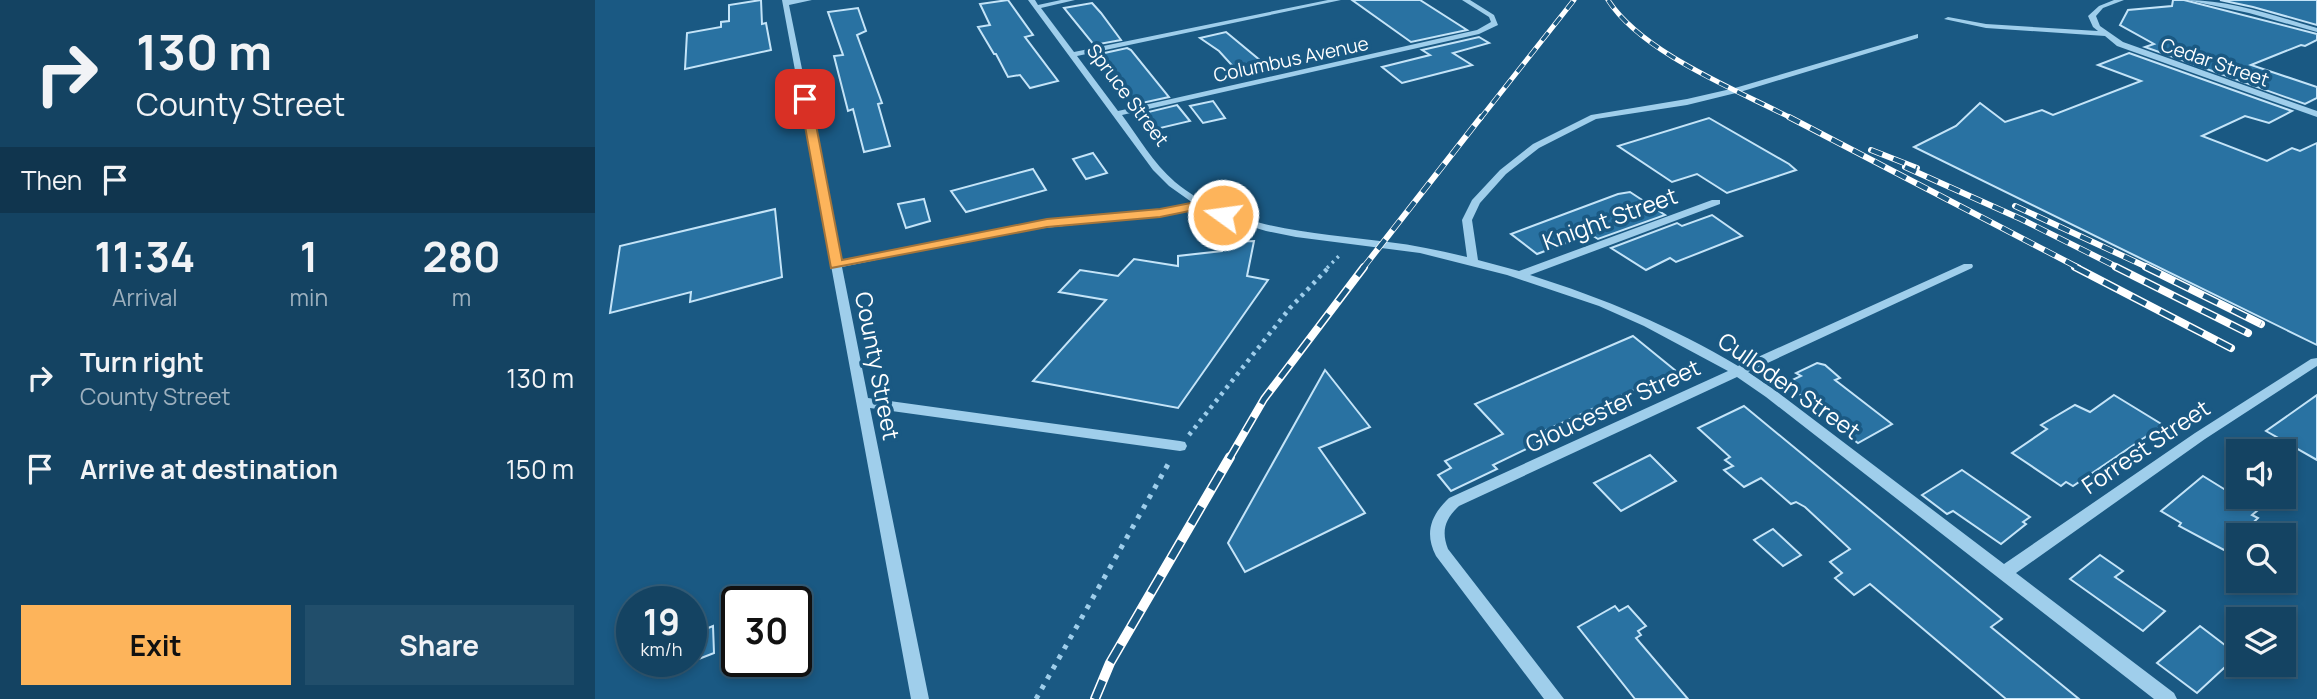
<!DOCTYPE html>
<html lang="en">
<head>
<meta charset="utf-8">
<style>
	body { margin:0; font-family:Manrope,sans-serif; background:#214e6b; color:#f1f3f6; height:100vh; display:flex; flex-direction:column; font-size:26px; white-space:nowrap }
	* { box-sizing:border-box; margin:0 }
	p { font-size:23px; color:#9db0be }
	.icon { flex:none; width:38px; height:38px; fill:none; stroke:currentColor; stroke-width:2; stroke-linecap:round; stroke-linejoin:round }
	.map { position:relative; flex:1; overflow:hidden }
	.side { display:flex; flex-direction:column; background:#144362; width:595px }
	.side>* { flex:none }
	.hud { background:#144362; color:#f1f3f6; overflow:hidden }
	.fabs { position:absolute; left:1631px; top:439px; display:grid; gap:14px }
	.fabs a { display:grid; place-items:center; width:70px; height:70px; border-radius:0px; background:#144362; box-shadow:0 4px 10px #0003,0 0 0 2px #335c77; font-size:35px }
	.speed { position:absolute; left:21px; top:586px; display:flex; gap:14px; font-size:35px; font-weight:700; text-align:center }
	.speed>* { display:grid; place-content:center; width:91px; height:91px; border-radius:50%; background:#144362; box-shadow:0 4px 10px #0003,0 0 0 2px #335c77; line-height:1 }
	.speed small { font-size:18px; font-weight:400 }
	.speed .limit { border:4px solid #111; border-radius:10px; background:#fff; color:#111 }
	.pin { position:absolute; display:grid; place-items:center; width:60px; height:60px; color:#fff; margin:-30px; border-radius:14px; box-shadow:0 4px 10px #0006 }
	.me { position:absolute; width:77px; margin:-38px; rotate:284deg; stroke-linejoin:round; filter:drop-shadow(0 0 5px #0008) }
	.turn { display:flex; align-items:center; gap:24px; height:147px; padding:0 21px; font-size:32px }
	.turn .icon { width:91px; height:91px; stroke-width:2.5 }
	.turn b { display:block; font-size:49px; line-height:60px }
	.then { display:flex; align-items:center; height:66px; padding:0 21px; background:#0003; gap:14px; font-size:26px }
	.eta { display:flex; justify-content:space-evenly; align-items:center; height:119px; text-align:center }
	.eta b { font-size:42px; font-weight:700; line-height:49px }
	.action { display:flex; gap:14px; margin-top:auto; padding:14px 21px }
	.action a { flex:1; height:80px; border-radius:0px; background:#fdb45b; color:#111; font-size:28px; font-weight:700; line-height:80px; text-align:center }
	.action a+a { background:#214e6b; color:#f1f3f6 }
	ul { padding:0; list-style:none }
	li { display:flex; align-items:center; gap:21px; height:91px; padding:0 21px }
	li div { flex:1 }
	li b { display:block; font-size:26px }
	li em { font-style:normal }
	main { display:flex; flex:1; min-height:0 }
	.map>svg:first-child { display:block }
</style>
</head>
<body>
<main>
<section class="side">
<div class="hud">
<div class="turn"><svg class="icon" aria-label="right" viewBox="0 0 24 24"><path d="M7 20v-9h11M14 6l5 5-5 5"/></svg><div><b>130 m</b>County Street</div></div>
<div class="then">Then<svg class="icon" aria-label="arrive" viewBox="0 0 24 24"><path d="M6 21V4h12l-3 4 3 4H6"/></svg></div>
</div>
<div class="eta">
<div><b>11:34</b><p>Arrival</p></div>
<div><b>1</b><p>min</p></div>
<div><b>280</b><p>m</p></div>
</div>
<ul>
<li><svg class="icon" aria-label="right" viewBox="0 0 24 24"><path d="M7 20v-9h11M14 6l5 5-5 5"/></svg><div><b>Turn right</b><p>County Street</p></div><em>130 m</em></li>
<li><svg class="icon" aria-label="arrive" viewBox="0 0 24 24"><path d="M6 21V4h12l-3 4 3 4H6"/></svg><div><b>Arrive at destination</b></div><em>150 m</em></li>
</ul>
<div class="action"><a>Exit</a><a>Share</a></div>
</section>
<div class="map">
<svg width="1722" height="699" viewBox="0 0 1722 699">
	<rect width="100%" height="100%" fill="#1a5983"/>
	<g fill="#2972a2" stroke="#c4e4f8" stroke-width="2">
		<path d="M166 0 167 24 171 23 176 50 90 69 92 33 126 27V22L134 21V5Z"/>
		<path d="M413 0 438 35 430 37 463 81 435 88 425 75 413 77 401 54H399L383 27 395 25 385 4Z"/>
		<path d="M757 0H825L872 30 816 42Z"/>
		<path d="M1578 0H1589L1722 34V40L1710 46 1706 45 1656 65 1722 87V98L1710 104 1550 47 1559 44 1525 25 1533 10 1577 6Z"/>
		<path d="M1625 0H1722V25L1658 7Z"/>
		<path d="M497 3 506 13 526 40 499 45 469 8Z"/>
		<path d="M263 8 271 31 262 35 287 103 283 104 295 146 269 152 258 109 253 111 239 56 248 55 233 12Z"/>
		<path d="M631 32 672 66 643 72 624 51 605 38Z"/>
		<path d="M884 37 894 43 858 53 877 65 807 83 787 67 835 55 827 50Z"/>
		<path d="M532 48 536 50 574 97 538 105 518 78 527 83 505 54Z"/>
		<path d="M1534 53 1697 111 1674 123 1650 116 1607 136 1672 161 1697 148 1705 151 1722 143V345L1319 147 1361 126 1385 103 1410 122 1447 110 1458 115 1546 81 1503 65Z"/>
		<path d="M618 101 630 118 608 123 595 106Z"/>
		<path d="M582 105 595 121 557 130 545 114Z"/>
		<path d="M1114 118 1194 164 1201 170 1132 193 1102 174 1077 182 1023 146Z"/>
		<path d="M498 153 512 173 491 179 478 159Z"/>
		<path d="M438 169 451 190 371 212 356 191Z"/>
		<path d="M1035 192 1070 215 1003 239 995 234 942 254 916 234 1023 194Z"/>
		<path d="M329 199 335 221 311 228 303 204Z"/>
		<path d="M180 209 187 277 95 302 96 292 15 313 25 246Z"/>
		<path d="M1117 215 1147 236 1081 262 1075 258 1051 270 1016 248 1082 223 1087 226Z"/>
		<path d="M659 241 652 276 673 280 583 408 438 381 511 300 464 292 485 270 523 276 539 259 583 266V256L627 251 629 242Z"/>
		<path d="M1038 336 1081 371 940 435 946 442 898 465 902 469 856 491 843 475 856 468 850 461 908 434 880 404Z"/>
		<path d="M1222 363 1230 365 1245 378 1240 380 1297 424 1263 443 1244 429 1191 383 1206 376 1201 373Z"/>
		<path d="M730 370 775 427 724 448 770 513 650 572 633 543Z"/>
		<path d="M1519 395 1568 425 1478 486 1471 482 1466 486 1417 453 1452 429 1446 425 1480 405 1495 412Z"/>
		<path d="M1722 395V460L1671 431Z"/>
		<path d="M1149 406 1407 619 1396 627 1484 699H1411L1275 584 1259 595 1240 578 1247 573 1235 562 1255 549 1210 507 1201 502 1196 504 1166 478 1149 487 1129 470 1138 466 1130 460 1135 457 1103 428Z"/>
		<path d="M1055 455 1081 481 1026 511 999 483Z"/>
		<path d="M1367 470 1435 517 1428 522 1431 524 1406 544 1358 511 1352 514 1327 495Z"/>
		<path d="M1608 476 1663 510 1657 515 1663 518 1629 550 1584 526 1586 523 1566 511Z"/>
		<path d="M1178 529 1206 555 1188 566 1159 540Z"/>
		<path d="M1505 555 1528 571 1520 577 1570 611 1548 631 1475 579Z"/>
		<path d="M1020 606 1024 611 1033 606 1051 626 1043 631 1046 635 1041 638 1093 699H1040L983 627Z"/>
		<path d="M118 626 119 653 96 662V635Z"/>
		<path d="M1605 626 1643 655 1602 693 1562 663Z"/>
	</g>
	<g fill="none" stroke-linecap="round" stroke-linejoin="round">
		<path stroke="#9fceeb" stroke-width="3.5" stroke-dasharray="2.5 4.5" stroke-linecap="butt" d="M732 268 746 254"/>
		<path stroke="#9fceeb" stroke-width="4.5" stroke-dasharray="3.5 5" stroke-linecap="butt" d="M594 435 695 308 734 267"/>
		<path stroke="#9fceeb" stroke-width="5" stroke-dasharray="4.5 7" stroke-linecap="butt" d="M441 699 576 459"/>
		<g fill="#9fceeb" fill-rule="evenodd">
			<path d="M187 0H217L194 5 246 261 421 225 565 210 598 203 574 186 558 170 433 0H440L443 5 466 0H480L446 8 479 52 733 0H746L482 56 523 111 882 30 896 22 894 17 867 0H875L899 15 903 25 884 34 527 115C544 138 558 163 580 182 639 231 721 232 793 242 820 245 846 251 872 257L867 220 877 200 905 170 938 144 996 115 1092 99 1140 88 1323 34V38L1145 92 1092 105 1001 119 944 148 911 174 885 203 877 220 883 260 924 271 1117 200H1125V204L935 275C1008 298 1078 327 1143 366L1369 264H1377L1378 266 1377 268 1153 372 1181 391 1409 564 1600 433 1716 359 1722 358V366L1610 439 1421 573 1579 693 1582 699H1559L1171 397 1142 377 864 506C850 519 846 531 853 549L969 699H949L841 556C829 533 836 515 854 498L1133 371 1049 326 1004 306 912 275 825 253 701 237 671 231 638 221 606 207 565 216 421 231 247 267 273 398 585 441 590 442 592 446 590 450 585 451 275 408 334 699H316Z"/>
			<path d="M1519 0H1529L1508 8 1501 16 1505 26 1528 42 1722 111V117L1522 46 1510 36 1391 28 1349 19 1353 17 1391 24 1503 31 1498 27 1493 16 1504 6Z"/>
			<path d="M1592 0C1636 0 1680 16 1722 28V32L1654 13Z"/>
		</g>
		<g stroke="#fff" stroke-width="5">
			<g id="rail-far3">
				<path d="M1013 0C1047 53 1142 90 1198 119"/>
				<path d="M885 119 979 0"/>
			</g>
		</g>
		<g stroke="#fff" stroke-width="6">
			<g id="rail-far2">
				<path d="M1194 117 1484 268"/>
				<path d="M1276 150 1322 168"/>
				<path d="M1310 167 1426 219 1524 268"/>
				<path d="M1420 206 1554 268"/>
				<path d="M768 268 886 117"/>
			</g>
		</g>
		<g stroke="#fff" stroke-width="8">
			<g id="rail-far1">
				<path d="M1480 267 1636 348"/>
				<path d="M1521 267 1653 333"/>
				<path d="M1551 267 1666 324"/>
				<path d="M634 459 669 399 769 267"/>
			</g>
		</g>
		<g stroke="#fff" stroke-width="10">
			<path id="rail" d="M500 699 515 663 635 457"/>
		</g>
		<use href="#rail-far3" stroke="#1a5983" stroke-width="3.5" stroke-dasharray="10" stroke-linecap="butt"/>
		<use href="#rail-far2" stroke="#1a5983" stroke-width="4.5" stroke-dasharray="12" stroke-linecap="butt"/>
		<use href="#rail-far1" stroke="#1a5983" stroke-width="5" stroke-dasharray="16" stroke-linecap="butt"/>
		<use href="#rail" stroke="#1a5983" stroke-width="7" stroke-dasharray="20" stroke-linecap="butt"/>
	</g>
	<path fill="#fdb45b" stroke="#a4753b" stroke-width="2" d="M210 96 216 99 247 260 452 219 565 209 606 201 635 215 628 219 604 209 565 217 452 227 236 268 205 99Z"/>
	<g text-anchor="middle" stroke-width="7" stroke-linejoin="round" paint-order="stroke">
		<g font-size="19" fill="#fff" stroke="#1a5983">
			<text transform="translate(696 59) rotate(-12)" y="7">Columbus Avenue</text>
			<text transform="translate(1620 62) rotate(19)" y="7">Cedar Street</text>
			<text transform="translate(533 95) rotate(53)" y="7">Spruce Street</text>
		</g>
		<g font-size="23" fill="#fff" stroke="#1a5983">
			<text transform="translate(1015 219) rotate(-20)" y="8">Knight Street</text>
			<text transform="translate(282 366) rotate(79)" y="8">County Street</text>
			<text transform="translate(1194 386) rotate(35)" y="8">Culloden Street</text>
			<text transform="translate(1018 406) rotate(-25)" y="8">Gloucester Street</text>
			<text transform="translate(1551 447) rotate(-34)" y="8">Forrest Street</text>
		</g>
	</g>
</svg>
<div class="fabs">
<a><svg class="icon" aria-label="sound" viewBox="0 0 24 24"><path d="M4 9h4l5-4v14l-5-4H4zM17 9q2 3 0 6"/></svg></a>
<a><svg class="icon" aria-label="search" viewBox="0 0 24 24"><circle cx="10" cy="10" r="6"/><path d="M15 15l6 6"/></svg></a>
<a><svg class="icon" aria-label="layers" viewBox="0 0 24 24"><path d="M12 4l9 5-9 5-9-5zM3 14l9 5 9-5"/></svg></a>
</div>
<div class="speed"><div>19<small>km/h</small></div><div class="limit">30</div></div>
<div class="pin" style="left:210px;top:99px;background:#d93025"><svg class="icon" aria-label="arrive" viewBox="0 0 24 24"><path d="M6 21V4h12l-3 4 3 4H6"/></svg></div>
<svg class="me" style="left:628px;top:215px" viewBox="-20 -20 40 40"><circle r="17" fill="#fdb45b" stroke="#fff" stroke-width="3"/><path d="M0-11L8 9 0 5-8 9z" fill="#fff"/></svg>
</div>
</main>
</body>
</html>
